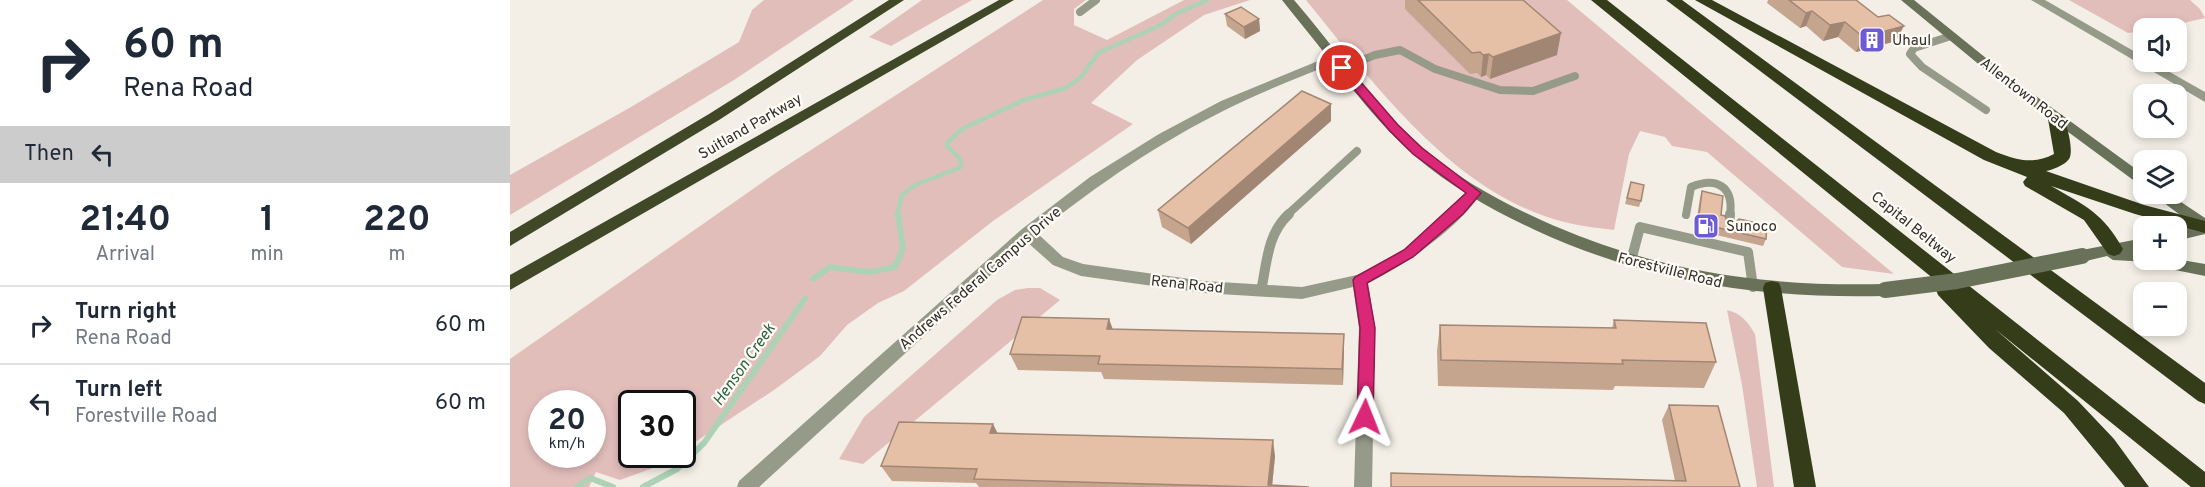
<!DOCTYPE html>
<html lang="en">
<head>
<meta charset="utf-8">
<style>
	body { margin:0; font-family:Overpass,sans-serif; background:#f2f2f3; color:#1f2937; height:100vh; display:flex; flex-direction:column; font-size:22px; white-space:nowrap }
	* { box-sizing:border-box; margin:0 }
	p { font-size:20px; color:#747a83 }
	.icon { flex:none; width:33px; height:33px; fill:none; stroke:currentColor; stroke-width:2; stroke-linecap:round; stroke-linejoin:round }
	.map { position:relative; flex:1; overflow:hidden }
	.panel { display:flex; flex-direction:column; background:#fff; width:510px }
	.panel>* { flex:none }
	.banner { background:#fff; color:#1f2937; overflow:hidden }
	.tools { position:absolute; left:1623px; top:18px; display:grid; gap:12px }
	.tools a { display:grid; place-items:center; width:54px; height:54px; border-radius:12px; background:#fff; box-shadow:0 3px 9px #0003; font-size:30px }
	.speed { position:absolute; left:18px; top:390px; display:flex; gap:12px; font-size:30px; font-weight:700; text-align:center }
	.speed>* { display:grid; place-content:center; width:78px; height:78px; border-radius:50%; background:#fff; box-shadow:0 3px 9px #0003; line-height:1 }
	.speed small { font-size:15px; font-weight:400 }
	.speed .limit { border:3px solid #111; border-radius:9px; background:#fff; color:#111 }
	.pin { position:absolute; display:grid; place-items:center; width:51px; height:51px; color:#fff; margin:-26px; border:3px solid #fff; border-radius:50%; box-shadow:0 2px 6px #0007 }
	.me { position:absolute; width:66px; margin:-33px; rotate:2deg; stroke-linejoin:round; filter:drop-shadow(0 0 4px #0008) }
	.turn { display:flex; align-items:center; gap:21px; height:126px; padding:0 24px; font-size:27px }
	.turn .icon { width:78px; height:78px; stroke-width:2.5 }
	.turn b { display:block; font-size:42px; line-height:51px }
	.then { display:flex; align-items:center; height:57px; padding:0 24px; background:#0003; gap:12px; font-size:22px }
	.eta { display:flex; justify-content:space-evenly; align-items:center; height:102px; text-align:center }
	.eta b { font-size:36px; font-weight:700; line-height:42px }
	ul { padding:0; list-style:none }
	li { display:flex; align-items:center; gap:18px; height:78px; padding:0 24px; border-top:2px solid #e0e1e3 }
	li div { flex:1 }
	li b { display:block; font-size:22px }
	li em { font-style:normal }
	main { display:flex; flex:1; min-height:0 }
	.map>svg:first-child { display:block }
</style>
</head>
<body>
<main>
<section class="panel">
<div class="banner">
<div class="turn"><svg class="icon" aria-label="right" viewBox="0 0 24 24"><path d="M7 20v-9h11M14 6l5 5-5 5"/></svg><div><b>60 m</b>Rena Road</div></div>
<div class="then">Then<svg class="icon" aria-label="left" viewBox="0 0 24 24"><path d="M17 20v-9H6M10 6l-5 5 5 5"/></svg></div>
</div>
<div class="eta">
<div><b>21:40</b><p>Arrival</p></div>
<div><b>1</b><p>min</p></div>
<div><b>220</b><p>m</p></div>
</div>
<ul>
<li><svg class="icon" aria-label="right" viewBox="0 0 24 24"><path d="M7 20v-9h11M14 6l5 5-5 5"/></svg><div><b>Turn right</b><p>Rena Road</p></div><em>60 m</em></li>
<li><svg class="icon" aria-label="left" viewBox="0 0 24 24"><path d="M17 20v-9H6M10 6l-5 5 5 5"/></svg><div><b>Turn left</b><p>Forestville Road</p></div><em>60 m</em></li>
</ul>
</section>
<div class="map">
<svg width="1695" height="487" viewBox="0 0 1695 487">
	<rect width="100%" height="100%" fill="#f3efe6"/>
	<g fill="#e2bebb" fill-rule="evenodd">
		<path d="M254 0H344L224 80 0 215V175L121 107 229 42 242 10Z"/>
		<path d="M412 0H462L381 46 359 37Z"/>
		<path d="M533 0H576L564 9V25L597 40 674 0H740L694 15 627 60 581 103 623 124 483 221 394 291 368 303 337 325 310 356 264 390 173 450 172 404H122V454L165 455 143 468 110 480 86 472 79 487H0V359L270 170ZM32 404H82V454H32Z"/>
		<path d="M796 0H1057L1384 274 1332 267 1197 152 1162 146 1155 137 1130 131 1119 154 1104 230C1091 228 1077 227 1063 224 948 200 866 86 796 0Z"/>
		<path d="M1559 0H1680L1690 9 1695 18 1652 28H1634L1633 31 1618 33Z"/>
		<path d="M518 288H530L550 300 353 464 329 459 354 417 487 300 505 290Z"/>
		<path d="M1217 310C1231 313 1238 322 1245 334L1264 487H1247L1232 385Z"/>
	</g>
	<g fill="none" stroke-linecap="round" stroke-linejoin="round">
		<path stroke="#add2b6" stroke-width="4.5" d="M387 215 392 195 405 185 451 167V160L437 146 438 142 452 129 514 100 556 88 571 77 588 53 651 25 664 15 697 0"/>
		<g stroke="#add2b6" stroke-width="6">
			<path d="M303 279 320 267 359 272 385 267 393 248 388 214"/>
			<path d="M67 487 80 478 103 487"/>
			<path d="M133 487 167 469 194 443 295 299"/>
		</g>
		<g stroke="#959a89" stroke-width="8">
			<path d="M570 12 586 0"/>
			<path d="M1441 36 1404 48 1400 54 1412 67 1476 110"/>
			<path d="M832 68 865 55 890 50 925 69 990 90 1023 91 1065 76"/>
			<path d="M777 215 847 151"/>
			<path d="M1176 215 1181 187C1207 176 1224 187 1220 215"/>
		</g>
		<g stroke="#959a89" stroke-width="10">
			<path d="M1219 224 1220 214"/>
			<path d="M1121 261 1130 227 1238 252 1243 287"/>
			<path d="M751 291C757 263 757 234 779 214"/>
		</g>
		<path fill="#959a89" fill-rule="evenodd" d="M825 54 829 55 831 58 829 61C793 76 755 90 719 108 648 143 589 184 527 233L553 257 573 264 694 281 792 287 847 275 871 264 893 250 943 207 959 189H969L971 193C950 227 894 266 858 283L865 328 862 487H844L849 328 843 287 792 299 694 293 571 276 543 265 517 242 249 487H227L229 481 512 229 580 177 649 134 711 101Z"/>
		<path fill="#959a89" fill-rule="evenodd" d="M1521 0H1535L1634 57V62H1642L1695 92V102Z"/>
		<g fill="#6a7159" fill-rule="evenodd">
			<path d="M772 0H784C826 49 863 104 912 147 947 178 989 201 1031 220 1144 271 1252 287 1375 284L1381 286 1383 290 1381 294 1375 296C1251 299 1138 282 1025 230 982 210 941 187 905 156 869 125 841 87 812 50 799 33 785 17 772 0Z"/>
			<path d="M1391 0H1404L1497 75 1634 175V188L1489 81Z"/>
			<path d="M1642 194H1659L1695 218V234L1666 241V230L1685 226Z"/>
			<path d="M1634 238V249L1623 251 1634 252V260L1666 259 1695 264V276L1645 266 1639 262 1603 260 1597 256 1572 262 1567 260 1564 256 1567 252 1572 250Z"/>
		</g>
		<g fill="#404828" fill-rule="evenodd">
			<path d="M379 0H394L209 120 0 246V232L199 114Z"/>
			<path d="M489 0H504L0 290V275Z"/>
		</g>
		<g fill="#343c19" fill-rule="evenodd">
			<path d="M1081 0H1097L1695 472V487H1681L1485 329 1568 401 1604 439 1639 487H1615L1554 413 1479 348 1428 295 1426 290 1430 284Z"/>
			<path d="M1156 0H1172L1695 383V404L1688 401Z"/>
			<path d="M1185 0H1202L1486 152C1507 160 1523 165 1544 154L1538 119 1546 114 1552 115C1557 124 1563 147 1560 157 1558 164 1542 170 1536 171L1634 205 1695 221V233L1625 214 1541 186C1576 206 1593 213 1613 249L1610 254 1604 256 1598 254 1574 220 1515 186 1513 182 1517 177 1474 160Z"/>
			<path d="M1262 281 1269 283 1271 288 1306 487H1284L1253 288 1255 283Z"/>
		</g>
		<path stroke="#6a7159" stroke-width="16" d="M1375 290 1447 281 1572 256"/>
	</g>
	<g fill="#c6a58f">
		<path d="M895 0H1013L1047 55 980 79 976 75 971 77 967 73 960 74 895 9Z"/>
		<path d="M1258 0H1346L1386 41 1346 52 1328 37 1313 41 1296 26 1290 28 1257 3Z"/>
		<path d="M715 14 749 19 750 31 735 39 717 26Z"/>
		<path d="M821 104V121L681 244 652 227 648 210Z"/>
		<path d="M1119 188 1131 201 1129 207 1115 204Z"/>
		<path d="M1192 191 1217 222 1224 224 1256 239 1253 246 1185 230 1190 198Z"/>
		<path d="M599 319 602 329 834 334 833 385 594 379 591 372 508 370 500 354Z"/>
		<path d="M1104 320 1206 362 1194 388 1105 386 1103 390 928 386 927 351 930 325 1102 328Z"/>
		<path d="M1159 405 1230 487H881V473L1165 481 1152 420Z"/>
		<path d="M488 433 765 456 762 485 799 487H469L466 483 382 481 371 466Z"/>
	</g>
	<g fill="#a18674">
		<path d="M1302 11 1296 26 1290 28 1296 13Z"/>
		<path d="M749 19 750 31 735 39 734 27Z"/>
		<path d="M1335 22 1328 37 1313 41 1320 25Z"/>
		<path d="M1394 26 1386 41 1346 52 1353 37Z"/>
		<path d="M1051 33 1047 55 980 79 983 57Z"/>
		<path d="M979 54 976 75 971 77 973 55Z"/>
		<path d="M821 104V121L681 244 678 228Z"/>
		<path d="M599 319 605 335 597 329Z"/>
		<path d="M834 334V350L833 385 832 369Z"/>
		<path d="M483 424 491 440 480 433Z"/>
		<path d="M763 440 765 456 762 487H758Z"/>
	</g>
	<g fill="#e6c0a6" stroke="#a18674" stroke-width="1.5">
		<path d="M908 0H1013L1051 33 983 57 979 54 973 55 970 52 962 53Z"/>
		<path d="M1279 0H1346L1368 17 1379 15 1394 26 1353 37 1335 22 1320 25 1302 11 1296 13Z"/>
		<path d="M731 7 749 19 734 27 715 14Z"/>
		<path d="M792 91 821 104 678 228 648 210Z"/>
		<path d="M1121 182 1134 185 1131 201 1117 198Z"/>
		<path d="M1192 191 1213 196 1211 215 1215 216 1217 222 1224 224 1229 219 1257 225 1256 239 1188 223Z"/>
		<path d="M512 317 599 319 597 329 834 334 832 369 588 364 590 356 500 354Z"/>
		<path d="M1104 320 1196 323 1206 362 1112 360 1113 364 931 360 930 325 1106 328Z"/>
		<path d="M1159 405 1208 406 1230 487H881V473L1176 481Z"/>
		<path d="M389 422 483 424 480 433 763 440 758 485 799 487H746L464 479 467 469 371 466Z"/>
	</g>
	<path fill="#db2777" stroke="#8e194d" stroke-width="1.5" d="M832 64 836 65 888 125 912 148 971 193 953 214 903 257 857 283 865 328 863 417 860 422 855 424 849 422 847 417 850 328 843 280 845 277 894 250 956 193 903 154 879 130 828 70V65Z"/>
	<defs>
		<g id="building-square" transform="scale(1.35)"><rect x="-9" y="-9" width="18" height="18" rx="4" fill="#6d5bd5" stroke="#fffcf7"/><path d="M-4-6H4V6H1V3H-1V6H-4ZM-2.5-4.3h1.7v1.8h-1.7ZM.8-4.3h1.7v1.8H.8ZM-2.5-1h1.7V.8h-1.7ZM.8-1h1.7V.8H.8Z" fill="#fff"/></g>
		<g id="fuel-square" transform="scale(1.35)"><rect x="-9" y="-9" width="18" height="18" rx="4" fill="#6d5bd5" stroke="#fffcf7"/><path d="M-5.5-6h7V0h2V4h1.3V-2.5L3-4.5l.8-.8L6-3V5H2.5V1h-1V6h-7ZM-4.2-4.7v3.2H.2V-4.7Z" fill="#fff"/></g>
	</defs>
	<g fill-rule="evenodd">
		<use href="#building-square" x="1362" y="40"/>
		<use href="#fuel-square" x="1196" y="226"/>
	</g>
	<g text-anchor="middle" stroke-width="4.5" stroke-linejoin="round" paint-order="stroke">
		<g font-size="15" fill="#302f2b" stroke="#fffcf7" text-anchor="start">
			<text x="1382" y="45">Uhaul</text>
			<text x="1216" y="231">Sunoco</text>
		</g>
		<g font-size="15" fill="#302f2b" stroke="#fffcf7">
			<text transform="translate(1514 93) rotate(38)" y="5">Allentown Road</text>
			<text transform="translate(240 126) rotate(-30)" y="5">Suitland Parkway</text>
			<text transform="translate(1404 227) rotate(39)" y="5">Capital Beltway</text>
			<text transform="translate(1160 270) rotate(14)" y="5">Forestville Road</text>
			<text transform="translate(470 278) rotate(-41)" y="5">Andrews Federal Campus Drive</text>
			<text transform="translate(677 284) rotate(6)" y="5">Rena Road</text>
		</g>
		<g font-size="16" font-style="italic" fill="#2b643f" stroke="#fffcf7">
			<text transform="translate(233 364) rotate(-55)" y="6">Henson Creek</text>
		</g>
	</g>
</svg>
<div class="tools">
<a><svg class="icon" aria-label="sound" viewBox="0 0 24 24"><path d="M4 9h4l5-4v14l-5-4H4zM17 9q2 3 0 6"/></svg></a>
<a><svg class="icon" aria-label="search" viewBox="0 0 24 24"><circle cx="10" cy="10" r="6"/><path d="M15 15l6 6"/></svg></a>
<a><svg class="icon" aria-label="layers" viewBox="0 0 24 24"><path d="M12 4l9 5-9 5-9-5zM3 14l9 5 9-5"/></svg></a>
<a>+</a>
<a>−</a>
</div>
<div class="speed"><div>20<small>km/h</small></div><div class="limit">30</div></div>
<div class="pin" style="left:832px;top:68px;background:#d93025"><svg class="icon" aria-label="arrive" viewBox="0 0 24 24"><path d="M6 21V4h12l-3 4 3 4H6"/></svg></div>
<svg class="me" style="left:855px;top:417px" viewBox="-20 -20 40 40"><path d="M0-17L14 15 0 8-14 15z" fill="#db2777" stroke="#fff" stroke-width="4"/></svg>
</div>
</main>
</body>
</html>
